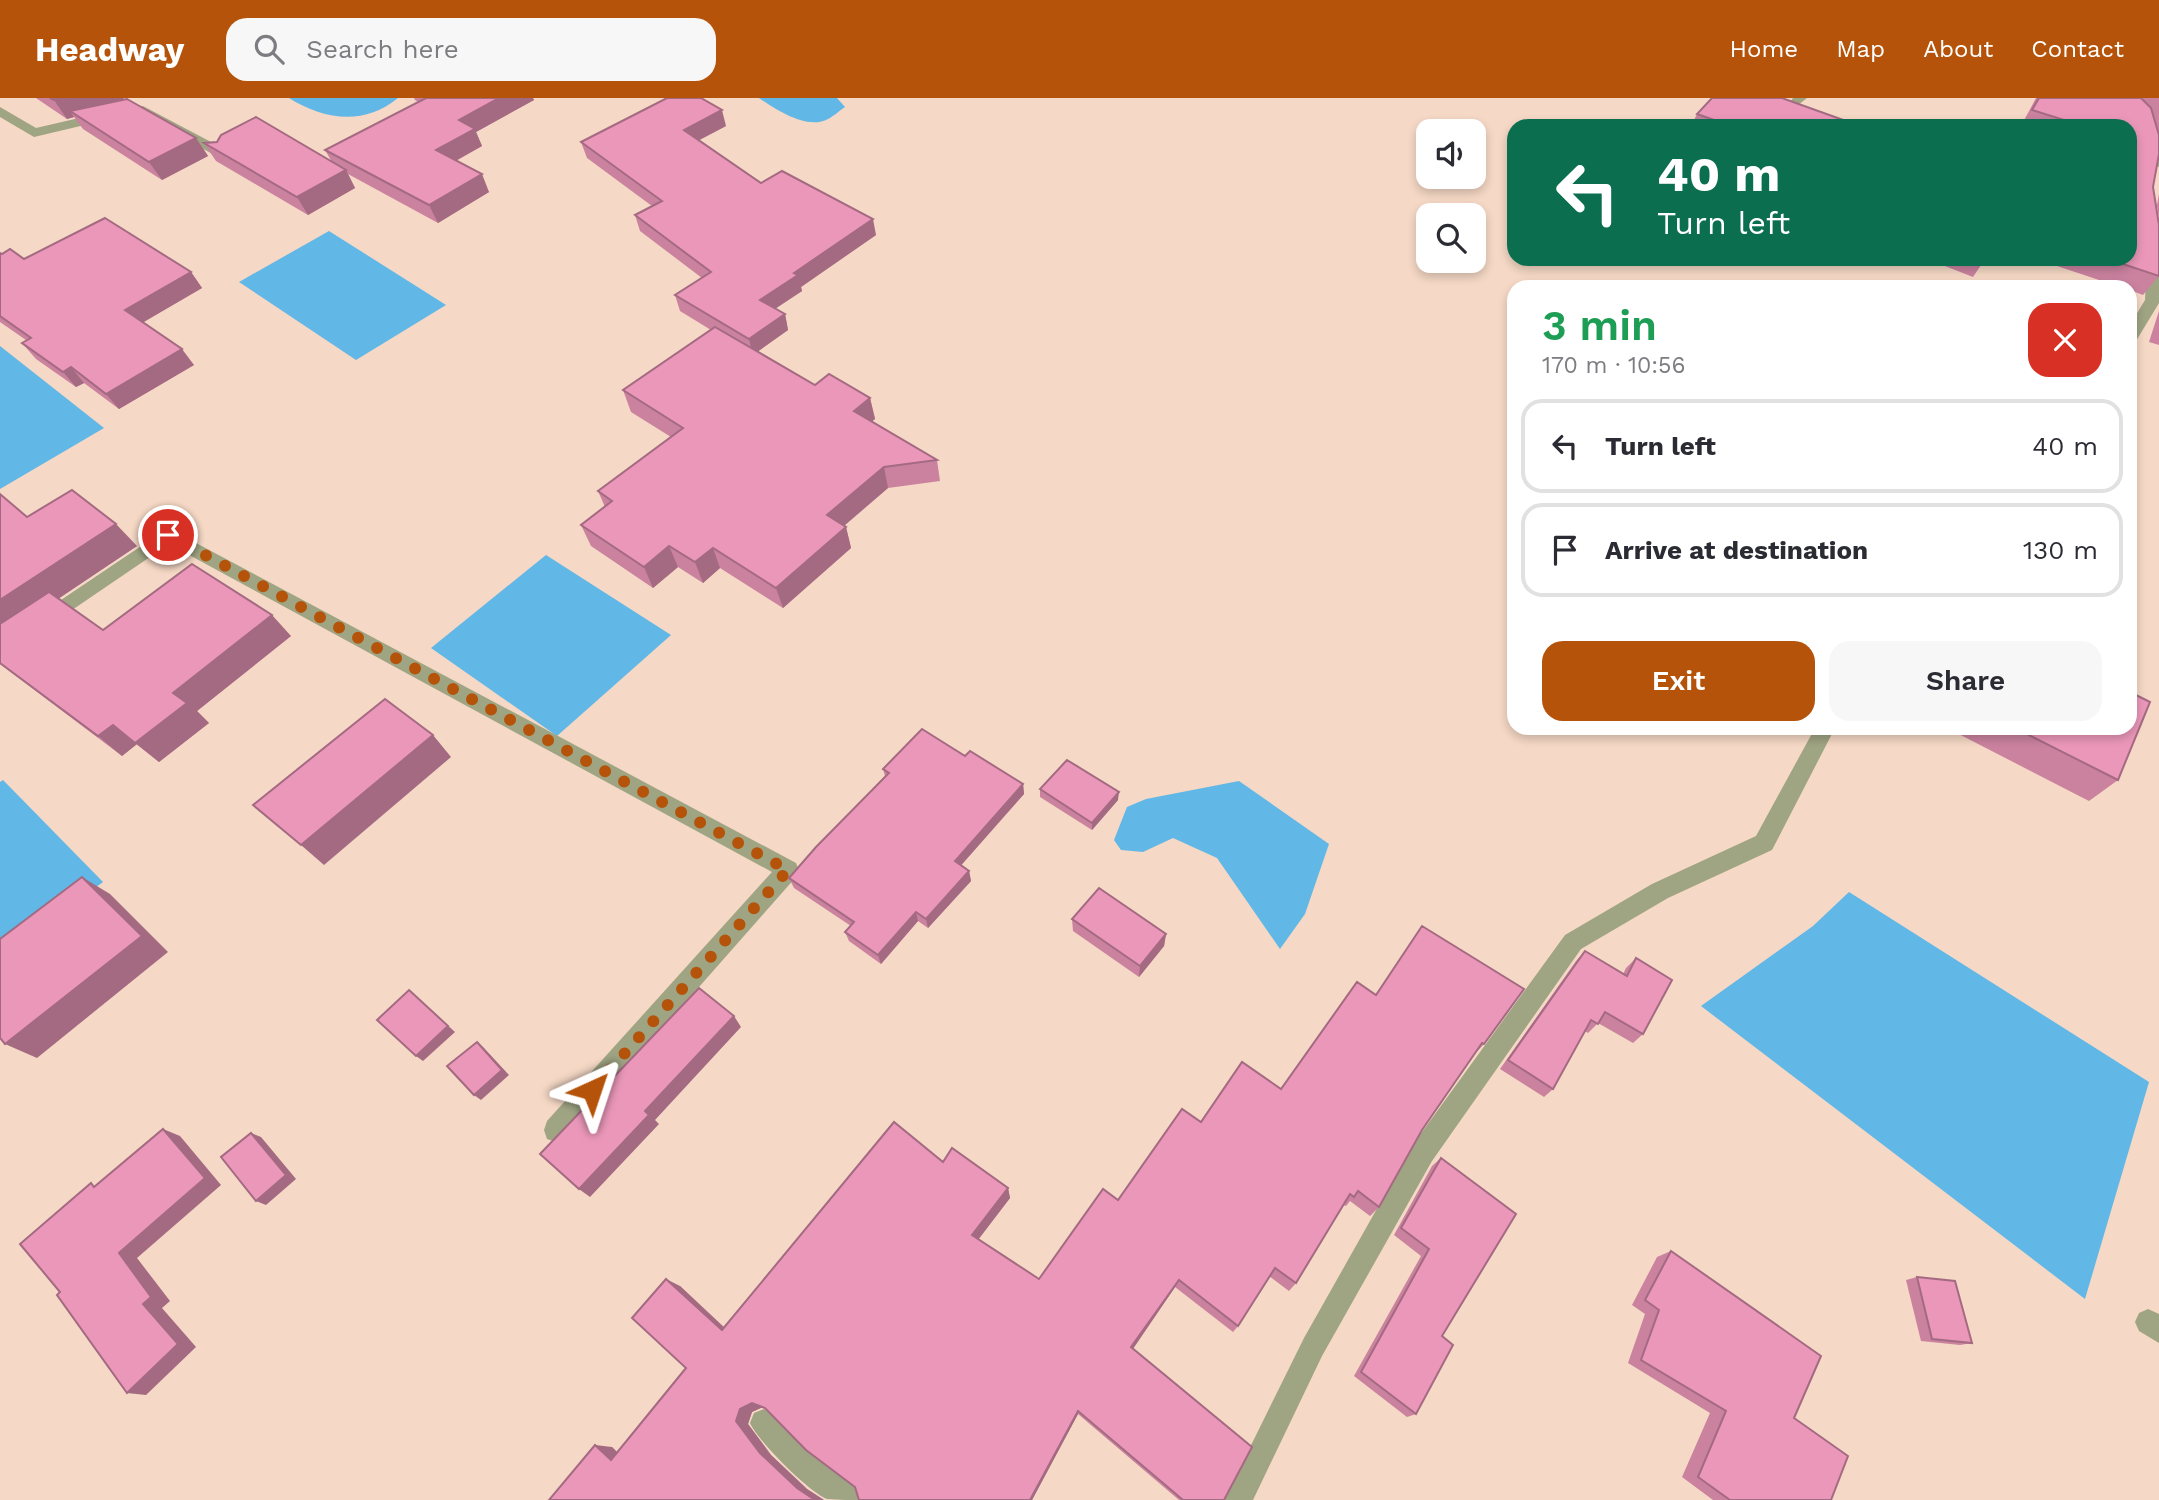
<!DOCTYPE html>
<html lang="en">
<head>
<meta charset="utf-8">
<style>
	body { margin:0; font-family:"Work Sans",sans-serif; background:#f7f7f7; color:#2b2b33; height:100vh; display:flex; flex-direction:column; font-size:26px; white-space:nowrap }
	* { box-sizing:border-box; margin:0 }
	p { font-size:23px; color:#7c7c81 }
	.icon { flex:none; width:38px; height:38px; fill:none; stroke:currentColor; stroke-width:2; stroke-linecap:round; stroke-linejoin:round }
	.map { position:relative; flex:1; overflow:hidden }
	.drawer { position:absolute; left:1507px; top:182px; width:630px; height:455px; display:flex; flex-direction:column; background:#fff; border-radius:21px; box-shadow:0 4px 10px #0003 }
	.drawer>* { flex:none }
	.hud { position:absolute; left:1507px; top:21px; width:630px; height:147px; border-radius:21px; box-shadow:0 4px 10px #0003; background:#0b6e4f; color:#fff; overflow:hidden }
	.buttons { position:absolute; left:1416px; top:21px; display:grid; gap:14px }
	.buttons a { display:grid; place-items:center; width:70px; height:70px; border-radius:14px; background:#fff; box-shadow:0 4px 10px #0003; font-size:35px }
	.pin { position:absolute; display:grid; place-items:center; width:60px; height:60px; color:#fff; margin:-30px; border:4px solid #fff; border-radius:50%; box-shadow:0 2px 7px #0007 }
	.me { position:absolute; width:77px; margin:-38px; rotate:42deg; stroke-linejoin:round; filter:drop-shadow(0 0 5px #0008) }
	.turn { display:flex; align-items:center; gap:24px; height:147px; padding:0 35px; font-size:32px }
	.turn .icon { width:91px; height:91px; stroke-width:2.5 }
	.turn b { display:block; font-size:49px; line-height:60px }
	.round { display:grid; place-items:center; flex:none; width:74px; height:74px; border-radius:21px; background:#f7f7f7 }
	.head { display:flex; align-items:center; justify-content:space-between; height:119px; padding:0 35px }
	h1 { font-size:42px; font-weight:600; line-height:52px; color:#1e9e55 }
	.button { display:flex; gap:14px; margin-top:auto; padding:14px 35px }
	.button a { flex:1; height:80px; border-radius:21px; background:#b45309; color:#fff; font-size:28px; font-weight:600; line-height:80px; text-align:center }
	.button a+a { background:#f7f7f7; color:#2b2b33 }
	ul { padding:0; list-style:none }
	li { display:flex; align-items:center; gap:21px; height:94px; margin:0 14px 10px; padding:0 21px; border:4px solid #e1e1e2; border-radius:21px }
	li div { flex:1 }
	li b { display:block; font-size:26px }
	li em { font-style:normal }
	header { display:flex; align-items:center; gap:42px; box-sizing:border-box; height:98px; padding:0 35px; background:#b45309; color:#fff }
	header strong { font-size:33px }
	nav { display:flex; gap:38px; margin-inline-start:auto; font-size:24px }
	.search { width:490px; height:63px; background:#f7f7f7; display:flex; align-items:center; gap:18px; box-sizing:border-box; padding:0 24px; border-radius:21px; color:#7c7c81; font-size:26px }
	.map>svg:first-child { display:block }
</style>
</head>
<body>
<header>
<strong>Headway</strong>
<div class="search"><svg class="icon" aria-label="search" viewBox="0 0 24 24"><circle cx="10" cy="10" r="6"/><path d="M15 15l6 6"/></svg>Search here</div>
<nav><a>Home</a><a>Map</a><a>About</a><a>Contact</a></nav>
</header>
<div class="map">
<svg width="2159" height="1402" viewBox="0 0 2159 1402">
	<rect width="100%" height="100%" fill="#f5d8c5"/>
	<g fill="#61b7e6">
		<path d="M289 0H398C364 28 324 22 289 0Z"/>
		<path d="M759 0H837L845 9C839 13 833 19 826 22 805 31 775 11 759 0Z"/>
		<path d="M329 133 446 207 356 262 239 184Z"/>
		<path d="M0 248 104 330 0 391Z"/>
		<path d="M546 457 671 537 557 638 431 550Z"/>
		<path d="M3 682 103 784 0 861V684Z"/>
		<path d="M1239 683 1329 746 1305 816 1280 851 1217 760 1173 740 1143 754 1121 752 1114 742 1127 709 1146 701Z"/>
		<path d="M1849 794 2149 984 2085 1201 1701 908 1813 828Z"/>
	</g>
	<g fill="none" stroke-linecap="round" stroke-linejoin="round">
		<g fill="#9fa483" fill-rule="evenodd">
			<path d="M1793 0H1807L1798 7 1791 3Z"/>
			<path d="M2110 0H2125C2153 22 2159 34 2159 69L2149 64 2139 27Z"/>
			<path d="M143 8 228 53 230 56 228 59H218L138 15V9Z"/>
			<path d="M0 9 36 30 105 14 112 18 110 21 34 39 0 19Z"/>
			<path d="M2155 151 2159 152V205L2136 243 2130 244V227L2145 202 2147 156Z"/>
			<path d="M168 430 796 765 799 772 796 779 565 1041 556 1044 547 1041 544 1032 547 1023 772 774 169 446 0 561V543Z"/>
			<path d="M1815 630H1835L1772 752 1668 800 1581 851 1432 1063 1322 1258 1253 1402H1224L1304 1240 1414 1045 1565 837 1652 786 1756 738Z"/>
			<path d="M2148 1211 2159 1216V1245L2139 1233 2135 1224 2139 1215Z"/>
			<path d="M764 1311 774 1315 814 1356 861 1392 865 1402C855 1402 837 1402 827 1401 809 1394 758 1343 750 1325L754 1315Z"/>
		</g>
	</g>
	<g fill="#ca829f">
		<path d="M36 0H124L123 2 196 40 208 58 162 82 83 31 74 19 67 21Z"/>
		<path d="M414 0H533L534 2 476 34 482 48 456 63 489 94 438 125 348 76 355 90 308 117 216 63 204 45 332 64 325 52 418 4 415 2Z"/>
		<path d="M2036 0H2159V56L2153 89 2159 178 2143 197 2130 192V189H2120L2042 163 2043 161H2130V28H2021Z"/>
		<path d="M1697 16 1860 28H1691Z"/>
		<path d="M726 28 699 42 761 85 876 137 801 189 802 193 775 211 785 216 788 232 758 253 815 287 870 300 875 321 872 323 937 362 940 383 888 390 844 428 846 429 851 450 783 510 720 470 703 485 678 469 653 490 591 448 581 427 605 409 598 393 671 339 631 314 623 292 711 232 680 213 675 197 702 180 640 133 635 117 652 108 587 60 581 44Z"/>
		<path d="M2159 96V120L2157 107Z"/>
		<path d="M0 155 24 161 191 174 202 190 143 224 194 267 119 311 84 285 76 289 36 261 22 245 26 242 0 224Z"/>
		<path d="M1927 161H1985L1973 179Z"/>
		<path d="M2159 213V247L2149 244Z"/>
		<path d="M0 396 27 419 137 448 59 500 103 532 291 538 197 613 209 625 159 664 137 646 122 658 0 566Z"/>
		<path d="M1947 630H2130L2118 682 2089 703Z"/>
		<path d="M965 658 1023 686 1024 696 961 767 969 773 971 783 928 830 918 823 881 866 849 843 845 834 851 828 794 790 789 780 885 678 883 671Z"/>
		<path d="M1040 691 1118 702 1092 732 1040 699Z"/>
		<path d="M1072 821 1166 836 1164 848 1139 879 1073 833Z"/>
		<path d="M1585 853 1623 876 1626 870 1636 860 1643 936 1633 945 1598 925 1588 935 1585 933 1553 991 1544 999 1500 971 1576 863Z"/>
		<path d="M1376 897 1484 946 1472 959 1422 1032 1379 1109 1370 1118 1350 1103 1346 1108 1343 1107 1296 1185 1289 1193 1269 1178 1238 1228 1233 1234 1175 1189 1133 1251 1224 1402H1179L1078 1316 1032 1402H859L855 1389 765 1310 763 1309 752 1314 748 1326 771 1357 807 1391 824 1402H549L612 1349 617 1354 686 1270 680 1188 724 1229 943 1064 1008 1090 1010 1100 978 1141 1039 1181 1118 1102 1201 1024 1281 991Z"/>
		<path d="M1441 1060 1442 1238 1416 1316 1407 1319 1354 1278 1421 1158 1394 1137 1432 1068Z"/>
		<path d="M1671 1153 1794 1320 1831 1402H1713L1682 1379 1710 1315 1628 1265 1645 1216 1632 1207 1657 1159Z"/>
		<path d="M1917 1179 1972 1245 1960 1247 1921 1243 1906 1182Z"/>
	</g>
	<g fill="#a46a82">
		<path d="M66 0H124L122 1 127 8 70 13 74 19 67 21 54 2Z"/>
		<path d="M499 0H533L534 2 476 34 482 48 444 69 436 52 459 22Z"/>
		<path d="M722 12 726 28 688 48 684 32Z"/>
		<path d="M196 40 208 58 162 82 149 64Z"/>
		<path d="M346 72 355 90 308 117 297 99Z"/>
		<path d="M482 76 489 94 438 125 429 107Z"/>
		<path d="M873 121 876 137 801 189 802 193 764 218 760 202 794 175Z"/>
		<path d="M191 174 202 190 137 228 125 212Z"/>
		<path d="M785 216 788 232 753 257 749 241Z"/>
		<path d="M182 251 194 267 119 311 106 296Z"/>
		<path d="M71 269 84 285 76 289 63 274Z"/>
		<path d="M870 300 875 321 859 334 854 313Z"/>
		<path d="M884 369 888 390 832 438 827 417Z"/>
		<path d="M116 426 137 448 0 540V502Z"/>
		<path d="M846 429 851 450 783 510 776 490Z"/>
		<path d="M669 448 678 469 653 490 644 469Z"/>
		<path d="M713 450 720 470 703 485 695 464Z"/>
		<path d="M272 517 291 538 197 613 209 625 159 664 135 645 173 595Z"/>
		<path d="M113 627 137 646 122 658 98 638Z"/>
		<path d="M433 637 451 659 324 767 301 747Z"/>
		<path d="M1023 686 1024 696 957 772 955 763Z"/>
		<path d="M1119 694 1118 702 1092 732V725Z"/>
		<path d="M969 773 971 783 928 830 926 821Z"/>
		<path d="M82 779 110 796 168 854 37 960 5 946Z"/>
		<path d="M916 814 918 823 881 866 878 857Z"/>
		<path d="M1166 836 1164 848 1139 879 1140 868Z"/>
		<path d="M409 892 455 934 423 963 416 958Z"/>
		<path d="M734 918 741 929 655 1022 659 1026 590 1099 579 1091 645 1013Z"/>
		<path d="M477 944 483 949 509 977 481 1002 474 997Z"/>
		<path d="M163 1031 180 1038 221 1087 137 1160 170 1203 162 1210 196 1249 146 1297 127 1295 143 1206 119 1155Z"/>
		<path d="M251 1035 261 1039 296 1081 266 1107 256 1103Z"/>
		<path d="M1008 1090 1010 1100 975 1146 972 1137Z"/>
		<path d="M666 1181 680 1188 733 1238 722 1232Z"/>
		<path d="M1179 1182 1175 1189 1130 1255 1131 1249Z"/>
		<path d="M752 1305 763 1309 752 1314 748 1326 771 1357 807 1391 824 1402H815L797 1390 760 1355 736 1323 740 1311Z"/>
		<path d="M1078 1313V1316L1032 1402H1030Z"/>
		<path d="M595 1347 612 1349 627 1364 611 1362Z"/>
	</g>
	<g fill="#eb97b9" stroke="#a46a82" stroke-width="2">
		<path d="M50 0H66L54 2Z"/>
		<path d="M426 0H499L459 22 475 31 436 52 482 76 429 107 325 52Z"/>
		<path d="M667 0H701L722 12 684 32 761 85 782 73 873 121 794 175 798 177 760 202 785 216 749 241 675 197 711 174 635 117 662 103 581 44Z"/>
		<path d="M1712 0H1782L1860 28H1731L1697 16Z"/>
		<path d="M2039 0H2141L2151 10 2159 37V56L2153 89 2159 127V178L2108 161H2130V28H2083L2032 12Z"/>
		<path d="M127 1 196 40 149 64 70 13Z"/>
		<path d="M256 19 346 72 297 99 204 45 217 44 221 37Z"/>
		<path d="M105 120 191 174 125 212 182 251 106 296 71 269 63 274 22 245 31 240 0 218V155L2 156 10 151 24 161Z"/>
		<path d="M715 229 815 287 829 276 870 300 854 313 937 362 884 369 827 417 846 429 776 490 713 450 695 464 669 448 644 469 581 427 612 403 598 393 683 330 623 292Z"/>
		<path d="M72 392 116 426 0 502V396L27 419Z"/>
		<path d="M192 466 272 517 173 595 187 605 135 645 113 627 98 638 0 565V526L49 494 103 532Z"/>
		<path d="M2130 594 2150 604 2118 682 2015 630H2130Z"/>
		<path d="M385 601 433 637 301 747 253 707Z"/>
		<path d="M922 631 965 658 970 653 1023 686 955 763 969 773 926 821 916 814 878 857 845 834 854 824 789 780 816 749 889 675 883 671Z"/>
		<path d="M1067 662 1119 694 1092 725 1040 691Z"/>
		<path d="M82 779 142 838 5 946 0 940V841Z"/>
		<path d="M1099 790 1166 836 1140 868 1072 821Z"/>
		<path d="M1422 828 1524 891 1484 946 1482 945 1422 1032 1379 1109 1358 1093 1354 1099 1350 1096 1296 1185 1275 1170 1238 1228 1179 1182 1131 1249 1252 1349 1224 1402H1183L1078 1313 1030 1402H859L855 1389 806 1352 765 1310 752 1305 740 1311 736 1323 760 1355 797 1390 815 1402H549L595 1347 611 1362 686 1270 632 1220 666 1181 722 1232 894 1024 943 1064 952 1050 1008 1090 972 1137 1039 1181 1103 1091 1118 1102 1182 1011 1201 1024 1242 964 1281 991 1357 884 1376 897Z"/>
		<path d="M1585 853 1627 878 1636 860 1672 882 1643 936 1605 914 1598 926 1591 922 1553 991 1508 962Z"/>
		<path d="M699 890 734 918 645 1013 649 1017 579 1091 540 1056Z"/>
		<path d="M409 892 448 928 416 958 377 922Z"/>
		<path d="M477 944 502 972 474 997 447 968Z"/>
		<path d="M163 1031 205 1080 119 1155 151 1199 143 1206 178 1246 127 1295 57 1197 60 1194 20 1146 91 1085 94 1089Z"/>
		<path d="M251 1035 286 1077 256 1103 221 1059Z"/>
		<path d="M1441 1060 1516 1116 1442 1238 1453 1247 1416 1316 1361 1274 1429 1151 1401 1130Z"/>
		<path d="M1671 1153 1821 1258 1794 1320 1848 1358 1831 1402H1730L1698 1379 1726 1313 1641 1262 1659 1212 1645 1202Z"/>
		<path d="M1917 1179 1955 1183 1972 1245 1932 1241Z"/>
	</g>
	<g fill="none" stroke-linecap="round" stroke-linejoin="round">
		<path stroke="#b45309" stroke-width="12" stroke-dasharray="0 21.6" d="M168 437 788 772 592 992"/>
	</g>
</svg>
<div class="buttons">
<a><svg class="icon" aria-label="sound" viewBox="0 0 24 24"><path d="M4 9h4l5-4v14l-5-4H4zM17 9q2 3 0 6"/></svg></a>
<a><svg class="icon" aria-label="search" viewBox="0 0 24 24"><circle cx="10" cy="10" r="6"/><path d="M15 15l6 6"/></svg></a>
</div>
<div class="pin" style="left:168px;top:437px;background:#d93025"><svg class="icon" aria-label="arrive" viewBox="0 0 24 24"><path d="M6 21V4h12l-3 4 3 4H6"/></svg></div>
<svg class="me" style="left:592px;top:992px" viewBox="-20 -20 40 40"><path d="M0-17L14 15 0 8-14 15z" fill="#b45309" stroke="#fff" stroke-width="4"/></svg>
<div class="hud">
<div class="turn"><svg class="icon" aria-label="left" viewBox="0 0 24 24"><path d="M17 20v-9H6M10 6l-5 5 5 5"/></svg><div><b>40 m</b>Turn left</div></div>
</div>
<section class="drawer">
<div class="head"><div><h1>3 min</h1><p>170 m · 10:56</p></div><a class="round" style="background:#d93025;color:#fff"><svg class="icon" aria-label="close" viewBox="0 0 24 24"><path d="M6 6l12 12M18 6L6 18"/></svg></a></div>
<ul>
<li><svg class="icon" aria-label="left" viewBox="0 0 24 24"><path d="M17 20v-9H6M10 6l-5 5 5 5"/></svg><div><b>Turn left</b></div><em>40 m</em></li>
<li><svg class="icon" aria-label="arrive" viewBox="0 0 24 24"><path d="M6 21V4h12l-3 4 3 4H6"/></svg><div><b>Arrive at destination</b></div><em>130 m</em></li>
</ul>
<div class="button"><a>Exit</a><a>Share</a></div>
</section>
</div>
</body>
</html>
